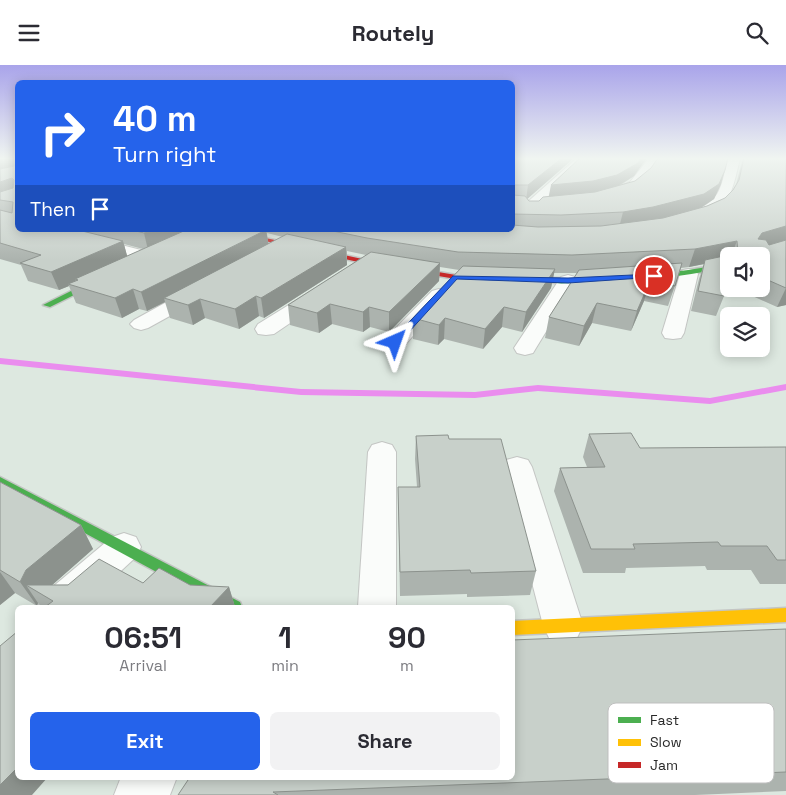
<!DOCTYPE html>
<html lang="en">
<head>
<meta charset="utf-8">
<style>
	body { margin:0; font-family:"Space Grotesk",sans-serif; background:#f2f2f3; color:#2b2b33; height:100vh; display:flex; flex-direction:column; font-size:19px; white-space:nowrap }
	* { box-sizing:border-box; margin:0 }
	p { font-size:16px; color:#7c7c81 }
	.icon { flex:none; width:28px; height:28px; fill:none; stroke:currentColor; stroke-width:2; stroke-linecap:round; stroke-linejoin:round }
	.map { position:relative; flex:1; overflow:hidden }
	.sheet { position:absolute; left:15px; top:540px; width:500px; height:175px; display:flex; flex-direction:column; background:#fff; border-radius:8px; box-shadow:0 2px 12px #0003 }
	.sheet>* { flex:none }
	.banner { position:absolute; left:15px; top:15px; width:500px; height:152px; border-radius:8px; box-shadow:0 2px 12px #0003; background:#2563eb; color:#fff; overflow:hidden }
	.controls { position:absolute; left:720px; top:182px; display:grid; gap:10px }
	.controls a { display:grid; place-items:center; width:50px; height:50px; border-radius:8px; background:#fff; box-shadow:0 2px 12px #0003; font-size:25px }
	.pin { position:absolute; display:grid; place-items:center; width:42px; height:42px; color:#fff; margin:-21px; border:2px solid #fff; border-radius:50%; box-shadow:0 1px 5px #0007 }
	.me { position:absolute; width:55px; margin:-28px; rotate:43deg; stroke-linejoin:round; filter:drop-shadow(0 0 4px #0008) }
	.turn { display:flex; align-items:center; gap:18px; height:105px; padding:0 15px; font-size:22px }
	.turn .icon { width:65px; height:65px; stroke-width:2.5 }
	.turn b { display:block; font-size:35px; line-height:42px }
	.then { display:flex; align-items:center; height:48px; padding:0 15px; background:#0003; gap:10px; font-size:19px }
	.eta { display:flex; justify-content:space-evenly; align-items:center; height:85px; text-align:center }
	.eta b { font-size:30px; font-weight:700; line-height:35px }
	.cta { display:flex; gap:10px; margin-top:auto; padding:10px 15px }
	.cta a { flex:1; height:58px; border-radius:8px; background:#2563eb; color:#fff; font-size:20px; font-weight:700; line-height:58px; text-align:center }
	.cta a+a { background:#f2f2f3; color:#2b2b33 }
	header { display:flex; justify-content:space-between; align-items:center; height:65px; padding:0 15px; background:#fff; font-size:22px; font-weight:700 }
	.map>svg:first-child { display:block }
</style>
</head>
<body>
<header><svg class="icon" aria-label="menu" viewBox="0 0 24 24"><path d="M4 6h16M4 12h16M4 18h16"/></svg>Routely<svg class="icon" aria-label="search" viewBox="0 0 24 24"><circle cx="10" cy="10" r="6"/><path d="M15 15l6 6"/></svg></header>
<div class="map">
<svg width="786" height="730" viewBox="0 0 786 730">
	<rect width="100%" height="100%" fill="#dde8e0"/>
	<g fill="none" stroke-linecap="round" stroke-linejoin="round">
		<path fill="#ea8dee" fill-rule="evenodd" d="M0 293 301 324 475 327 538 320 710 333 786 319V325L710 339 538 326 475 333 301 330 0 299Z"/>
		<g stroke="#c3c5c3" stroke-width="2">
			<g id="street">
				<path d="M577 93H589L536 143 551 167 548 170H538L522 142Z"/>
				<path d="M649 93H660C650 109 634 138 610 132L608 129 610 126 630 117Z"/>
				<path d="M728 93H740C734 118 732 141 706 152 699 155 694 158 687 156L685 153 687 150C721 135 720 127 728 93Z"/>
				<path d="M36 165H62L153 188 156 192 153 196 147 197 39 168Z"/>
				<path d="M689 204 695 205 698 209 684 268 681 273 673 274 665 273 662 268 680 209 683 205Z"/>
				<path d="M568 210 575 212 577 216 536 283 533 288 525 290 517 288 514 283 561 212Z"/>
				<path d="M199 221 206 223 209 227 206 231 148 263 141 265 134 263 130 259 134 255 192 223Z"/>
				<path d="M320 223 327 225 330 229 327 233 274 269 266 270 258 269 255 264 258 259 313 225Z"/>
				<path d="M439 224 446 226 449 230 446 234 403 282 395 284 387 282 384 277 387 272 432 226Z"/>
				<path d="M382 377 392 380 396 387V542H358L368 387 372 380Z"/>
				<path d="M517 392 528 395 532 402 583 560 577 573 563 578 549 573 543 560 502 402 506 395Z"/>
				<path d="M124 468 136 472 141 482 136 492 82 542H38L43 530 112 472Z"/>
				<path d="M121 712H177L170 730H114Z"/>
			</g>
		</g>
		<g stroke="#c3c5c3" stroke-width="3">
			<g id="fast">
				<path d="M729 198V202C679 213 628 217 577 218 567 218 551 220 543 215L547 213C608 214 669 210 729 198Z"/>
				<path d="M103 210 110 212 50 242 43 240Z"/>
				<path d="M0 412 240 537 242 542H221L0 422Z"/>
			</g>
		</g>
		<g stroke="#c3c5c3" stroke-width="3">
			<path id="slow" d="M786 543V557L512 570V556Z"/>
		</g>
		<g stroke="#c3c5c3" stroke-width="3">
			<path id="jam" d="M217 165H229L367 195 456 210 547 213 551 215 547 217 456 214 367 199Z"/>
		</g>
		<use href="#street" fill="#fafcfa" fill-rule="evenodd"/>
		<use href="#fast" fill="#4caf50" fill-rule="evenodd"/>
		<use href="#slow" fill="#ffc107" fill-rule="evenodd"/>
		<use href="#jam" fill="#c62828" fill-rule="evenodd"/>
	</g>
	<g fill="#acb3ae" fill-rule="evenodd">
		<path d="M0 93H18V165H512V93H574L527 134 529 136H539L549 131 634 111 621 120 721 119 714 134 700 143 707 141 725 133 733 125 736 120 741 100 743 93H786V240L777 242 737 224H761V191H729V220L727 219 724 231 716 251 691 246 699 214 704 199 689 202 681 203 668 241 644 236 631 266 592 258 579 281 545 273 549 252 577 208H554L551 223 522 267 502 262 483 284 444 274 438 280 413 274V253L459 205 440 202 439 216 389 267 370 262 363 267 332 259 319 268 290 260 288 240 366 190 347 186V200L264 253 259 251 239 264 205 253 193 260 170 253 165 237 147 246 139 244 122 253 76 238 69 221 59 225 28 216 21 200 0 194ZM267 168 283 172 268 179ZM124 179 143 184 127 191Z"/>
		<path d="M589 369 640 383 786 382V519H760L751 505H707L705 501 626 503 625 508H583L554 426 560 403 587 402 583 392Z"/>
		<path d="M416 371 449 374 536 506 530 530 467 532V529L400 531 398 422H417L415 394Z"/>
		<path d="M0 417 81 460 93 484 52 520 143 518 229 522 235 542H41L38 538 37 541 15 528 0 540Z"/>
		<path d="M786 564V726L695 730H178Z"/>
	</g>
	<g fill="#8c928d">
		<path d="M7 93H15L18 100 0 109V94Z"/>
		<path d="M562 93H574L526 135 528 120Z"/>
		<path d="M641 93H647L634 111 613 124 548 135 551 120Z"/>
		<path d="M725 105 721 119 714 134 699 144 649 158 619 163 623 147Z"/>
		<path d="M12 113 18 127 0 133V117Z"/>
		<path d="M786 161V175L754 185 758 174 762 168Z"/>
		<path d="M150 165H192L148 185 144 168Z"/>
		<path d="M266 165 269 182 164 233 165 237 147 246 141 227Z"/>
		<path d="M123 176 128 194 78 215 75 214 76 217 68 219 69 221 59 225 51 207Z"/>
		<path d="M737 176 731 191 705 195 704 199 689 202 695 184Z"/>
		<path d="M346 182 347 200 264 253 261 233Z"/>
		<path d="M440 198 439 216 389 267V247Z"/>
		<path d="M555 204 551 223 522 267 526 247Z"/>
		<path d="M650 216 644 236 631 266 637 246Z"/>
		<path d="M786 223V240L777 242Z"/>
		<path d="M133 224 139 244 122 253 115 233Z"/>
		<path d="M256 231 259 251 239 264 235 244Z"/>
		<path d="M200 234 205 253 193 260 188 240Z"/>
		<path d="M597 238 592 258 579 281 584 261Z"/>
		<path d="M330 239 332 259 319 268 317 248Z"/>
		<path d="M369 242 370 262 363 267V247Z"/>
		<path d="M504 242 502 262 483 284 485 264Z"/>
		<path d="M445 253 444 274 438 280 439 260Z"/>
		<path d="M81 460 93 484 42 529 26 520 38 538 37 541 20 517 26 505Z"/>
		<path d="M0 507 15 528 0 540Z"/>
		<path d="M229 522 235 542H210Z"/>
		<path d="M18 702V712H48L32 730H0V720Z"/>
	</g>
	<g fill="#c8d0ca" stroke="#8c928d">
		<path d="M14 93H18V165H78L123 176 51 207 20 198 41 190 0 178V145L12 148 13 137 0 135V127L13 123 14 115 12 113 0 117V104L14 101Z"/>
		<path d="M512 93H562L528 120H513V130L525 131 529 136H539L543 132 595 127 635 116 651 103 658 93H728L725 105 719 119 704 129 653 142 623 147 561 150 512 149Z"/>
		<path d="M580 93H641L638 98 617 110 593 116 551 120Z"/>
		<path d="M744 93H786V161L762 168 758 174 766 175 769 180 786 175V223L761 212V191H729V212L724 231 698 226 705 195 738 188 737 176 695 184 572 190 458 187 367 173 328 165H512V160L538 162 601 161 663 153 707 141 725 133 733 125 739 115Z"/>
		<path d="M132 165H150L144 168Z"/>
		<path d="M186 165H266L141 227 133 224 115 233 68 219 78 215 75 214Z"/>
		<path d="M287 169 346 182 261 233 256 231 235 244 200 234 188 240 164 233Z"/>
		<path d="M371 187 440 198 389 247 369 242 363 247 330 239 317 248 288 240Z"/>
		<path d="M682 198 675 221 650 216 637 246 597 238 584 261 549 252 579 205Z"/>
		<path d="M463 201 555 204 526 247 504 242 485 264 445 253 439 260 413 253Z"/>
		<path d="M631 368 640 383 786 382V495H777L767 481H721L718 477 633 479 635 484H591L560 403 605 402 589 369Z"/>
		<path d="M448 370 449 374H501L536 506 471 508 470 505 400 507 398 422H420L416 371Z"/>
		<path d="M0 417 81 460 26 505 20 517 0 505Z"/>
		<path d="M99 494 143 518 159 503 190 520 229 522 210 542H45L53 536 26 520H68Z"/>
		<path d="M786 564V707L273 727 278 730H178L190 712H512V575Z"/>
		<path d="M18 566V702L0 720V581Z"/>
	</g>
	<linearGradient id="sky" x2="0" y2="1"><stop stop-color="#a9a4ea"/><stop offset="0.48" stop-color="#f0f5f1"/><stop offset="1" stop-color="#f0f5f1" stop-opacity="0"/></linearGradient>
	<rect width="786" height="195" fill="url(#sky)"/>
	<path fill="#2563eb" stroke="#184099" d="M654 209 658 211 657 212 568 218 457 214 398 279H392L390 277 453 211 568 213Z"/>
	<rect x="608" y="638" width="166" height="80" rx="8" fill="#fff" stroke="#bfbfbf" stroke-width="1"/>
	<rect x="618" y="652" width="23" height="6" fill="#4caf50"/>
	<rect x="618" y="674" width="23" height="7" fill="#ffc107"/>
	<rect x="618" y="697" width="23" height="6" fill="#c62828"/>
	<g font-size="14" fill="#292929">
		<text x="650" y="660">Fast</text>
		<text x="650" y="682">Slow</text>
		<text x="650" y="705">Jam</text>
	</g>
</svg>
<div class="controls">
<a><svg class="icon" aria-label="sound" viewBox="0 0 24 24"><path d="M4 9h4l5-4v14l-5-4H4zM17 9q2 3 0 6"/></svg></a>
<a><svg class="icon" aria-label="layers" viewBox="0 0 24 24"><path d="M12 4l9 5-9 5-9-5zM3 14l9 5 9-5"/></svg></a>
</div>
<div class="pin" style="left:654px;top:211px;background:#d93025"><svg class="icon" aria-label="arrive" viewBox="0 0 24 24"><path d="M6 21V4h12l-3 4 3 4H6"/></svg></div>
<svg class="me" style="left:395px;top:277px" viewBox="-20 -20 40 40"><path d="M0-17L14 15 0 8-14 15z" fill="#2563eb" stroke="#fff" stroke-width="4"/></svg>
<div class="banner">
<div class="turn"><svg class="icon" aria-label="right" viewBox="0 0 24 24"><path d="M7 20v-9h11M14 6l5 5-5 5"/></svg><div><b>40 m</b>Turn right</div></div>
<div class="then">Then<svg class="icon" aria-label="arrive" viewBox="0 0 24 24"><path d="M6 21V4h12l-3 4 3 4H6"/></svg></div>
</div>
<section class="sheet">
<div class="eta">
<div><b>06:51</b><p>Arrival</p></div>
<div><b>1</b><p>min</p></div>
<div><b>90</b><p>m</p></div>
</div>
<div class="cta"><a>Exit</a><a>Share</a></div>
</section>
</div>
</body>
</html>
